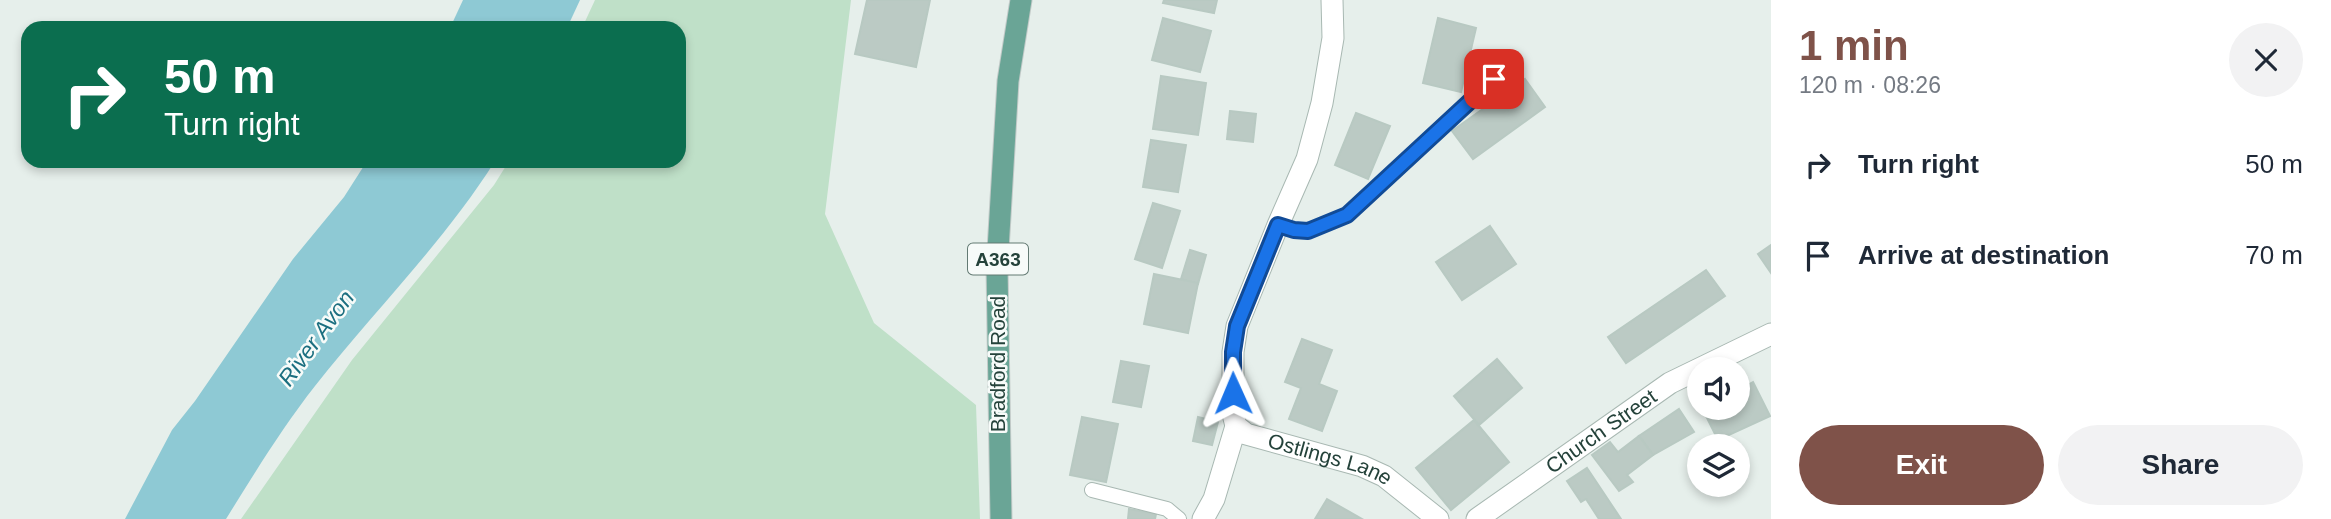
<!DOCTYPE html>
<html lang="en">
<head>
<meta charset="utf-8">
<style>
	body { margin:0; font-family:Helvetica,sans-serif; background:#f2f2f3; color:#1f2937; height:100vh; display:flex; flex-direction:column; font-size:26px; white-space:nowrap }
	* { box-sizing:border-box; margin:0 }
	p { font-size:23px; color:#747a83 }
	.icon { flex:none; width:38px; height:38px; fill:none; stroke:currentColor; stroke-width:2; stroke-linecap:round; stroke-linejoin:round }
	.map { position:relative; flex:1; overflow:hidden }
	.details { display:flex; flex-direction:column; background:#fff; width:560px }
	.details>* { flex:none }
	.guide { position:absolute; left:21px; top:21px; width:665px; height:147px; border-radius:21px; box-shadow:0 4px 10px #0003; background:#0b6e4f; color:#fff; overflow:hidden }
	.fabs { position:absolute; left:1687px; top:357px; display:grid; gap:14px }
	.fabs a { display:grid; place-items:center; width:63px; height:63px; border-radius:50%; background:#fff; box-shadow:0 4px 10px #0003; font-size:35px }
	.pin { position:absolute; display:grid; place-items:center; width:60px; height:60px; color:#fff; margin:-30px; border-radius:14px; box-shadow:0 4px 10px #0006 }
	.me { position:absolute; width:77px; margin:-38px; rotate:359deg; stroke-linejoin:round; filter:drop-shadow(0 0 5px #0008) }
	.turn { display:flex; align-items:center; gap:24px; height:147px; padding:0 28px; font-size:32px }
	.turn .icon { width:91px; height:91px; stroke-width:2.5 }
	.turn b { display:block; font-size:49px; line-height:60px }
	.round { display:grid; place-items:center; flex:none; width:74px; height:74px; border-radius:37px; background:#f2f2f3 }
	.summary { display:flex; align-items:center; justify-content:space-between; height:119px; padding:0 28px }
	h1 { font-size:42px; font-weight:600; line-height:52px; color:#7f5249 }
	.action { display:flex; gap:14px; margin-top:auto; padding:14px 28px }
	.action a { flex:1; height:80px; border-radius:42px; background:#7f5249; color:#fff; font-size:28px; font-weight:600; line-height:80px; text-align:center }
	.action a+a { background:#f2f2f3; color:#1f2937 }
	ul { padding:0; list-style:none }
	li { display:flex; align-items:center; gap:21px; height:91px; padding:0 28px }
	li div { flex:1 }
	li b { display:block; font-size:26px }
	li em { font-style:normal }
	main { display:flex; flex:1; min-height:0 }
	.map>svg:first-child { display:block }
</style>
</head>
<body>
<main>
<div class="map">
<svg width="1771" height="519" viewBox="0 0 1771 519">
	<rect width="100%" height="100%" fill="#e6efeb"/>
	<path fill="#bfe0c8" d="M595 0H851L825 214 874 323 976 405 980 519H241L352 360 494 185 509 161H679V28H582Z"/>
	<g fill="#8ec9d4">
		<path d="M463 0H580L567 28H450Z"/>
		<path d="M367 161H495C444 242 374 311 315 386 282 428 254 474 226 519H125L172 430 195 401 293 259 344 197Z"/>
	</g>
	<g fill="#bbcac4" stroke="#b8c9c2" stroke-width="2">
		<path d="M867 0H930L916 67 855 54Z"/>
		<path d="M1164 0H1217L1214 13 1163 3Z"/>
		<path d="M1163 18 1211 31 1200 72 1152 60Z"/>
		<path d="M1438 18 1476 28 1461 92 1423 83Z"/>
		<path d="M1161 76 1206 83 1198 135 1153 129Z"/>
		<path d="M1525 79 1545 107 1473 159 1452 131Z"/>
		<path d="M1230 111 1256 114 1253 142 1227 139Z"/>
		<path d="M1356 113 1390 126 1368 179 1335 165Z"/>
		<path d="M1151 140 1186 145 1178 192 1143 187Z"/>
		<path d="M1153 203 1180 211 1162 268 1135 259Z"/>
		<path d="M1490 226 1516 264 1462 300 1436 262Z"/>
		<path d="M1771 245V273L1758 254Z"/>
		<path d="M1190 250 1206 255 1198 284 1181 279Z"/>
		<path d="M1706 270 1725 296 1626 363 1608 337Z"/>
		<path d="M1154 274 1198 283 1188 333 1144 324Z"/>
		<path d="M1302 339 1332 350 1319 384 1337 391 1322 431 1289 419 1301 388 1285 382Z"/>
		<path d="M1497 359 1522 388 1479 425 1454 396Z"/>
		<path d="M1121 361 1149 366 1141 407 1113 402Z"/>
		<path d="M1753 382 1770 416 1718 440 1702 408H1738V390Z"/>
		<path d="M1679 409 1694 432 1653 455 1639 436Z"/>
		<path d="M1082 417 1118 424 1106 482 1070 475Z"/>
		<path d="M1198 417 1218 422 1212 445 1193 441Z"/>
		<path d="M1474 420 1509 462 1451 510 1416 468Z"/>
		<path d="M1639 436 1653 455 1627 475 1633 482 1619 491 1592 455 1610 442 1618 452Z"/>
		<path d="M1587 468 1621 519H1599L1586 499 1581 502 1567 481Z"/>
		<path d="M1327 499 1362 519H1315Z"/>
		<path d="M1129 509 1156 514 1155 519H1128Z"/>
	</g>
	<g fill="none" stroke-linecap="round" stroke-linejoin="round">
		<g stroke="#a8b8b2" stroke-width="16">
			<g id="service">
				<path d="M1278 225 1294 230 1308 231 1347 215 1513 62"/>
				<path d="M1092 490 1167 509 1179 519"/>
			</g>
		</g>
		<g stroke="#a8b8b2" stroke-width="23">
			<g id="minor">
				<path id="s1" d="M1332 0 1333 38 1322 103 1307 159 1278 225 1237 326 1233 352V414L1236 426 1246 434 1362 466 1384 476 1438 519"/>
				<path d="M1203 519 1214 499 1236 426"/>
				<path id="s2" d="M1477 519 1670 383 1771 334"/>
			</g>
		</g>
		<g stroke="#c2cac8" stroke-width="23">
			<path id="primary" d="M1001 519 997 267 1008 81 1021 0"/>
		</g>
		<use href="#service" stroke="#fff" stroke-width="14"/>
		<use href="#minor" stroke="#fff" stroke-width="21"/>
		<use href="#primary" stroke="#6aa596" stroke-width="21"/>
	</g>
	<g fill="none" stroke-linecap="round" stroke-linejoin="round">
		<g stroke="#114b97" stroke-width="18">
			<path id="route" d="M1233 393V352L1237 326 1278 225 1294 230 1308 231 1347 215 1494 79"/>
		</g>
		<use href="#route" stroke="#1a73e8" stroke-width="12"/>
	</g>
	<g text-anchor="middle" stroke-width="5" stroke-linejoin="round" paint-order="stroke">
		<rect fill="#f7fbf9" stroke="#637a73" stroke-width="2" x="968" y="243.5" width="60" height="31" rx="5"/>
		<g font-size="19" font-weight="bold" fill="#24423a">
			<text x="998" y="266">A363</text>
		</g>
		<g font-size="21" fill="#24423a" stroke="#f7fbf9">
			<text transform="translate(998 364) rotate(-90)" y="7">Bradford Road</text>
			<text dy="7" stroke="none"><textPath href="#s2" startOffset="152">Church Street</textPath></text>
			<text dy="7" stroke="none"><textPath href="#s1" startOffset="544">Ostlings Lane</textPath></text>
		</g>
		<g font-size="23" font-style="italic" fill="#1c6f80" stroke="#f7fbf9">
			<text transform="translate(316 338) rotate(-54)" y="8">River Avon</text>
		</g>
	</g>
</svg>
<div class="fabs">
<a><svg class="icon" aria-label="sound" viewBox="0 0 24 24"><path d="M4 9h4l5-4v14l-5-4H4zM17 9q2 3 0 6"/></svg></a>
<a><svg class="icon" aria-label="layers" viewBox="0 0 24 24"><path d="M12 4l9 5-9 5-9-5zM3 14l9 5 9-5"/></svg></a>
</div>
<div class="pin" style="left:1494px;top:79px;background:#d93025"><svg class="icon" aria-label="arrive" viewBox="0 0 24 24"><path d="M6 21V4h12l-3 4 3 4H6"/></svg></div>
<svg class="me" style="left:1233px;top:393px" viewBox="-20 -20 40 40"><path d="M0-17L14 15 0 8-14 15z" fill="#1a73e8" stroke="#fff" stroke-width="4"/></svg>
<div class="guide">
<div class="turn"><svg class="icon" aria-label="right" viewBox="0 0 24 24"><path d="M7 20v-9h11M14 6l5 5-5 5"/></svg><div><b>50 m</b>Turn right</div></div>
</div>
</div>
<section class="details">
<div class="summary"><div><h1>1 min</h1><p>120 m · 08:26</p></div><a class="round"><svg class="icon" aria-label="close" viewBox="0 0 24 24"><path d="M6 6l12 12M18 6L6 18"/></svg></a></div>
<ul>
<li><svg class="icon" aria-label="right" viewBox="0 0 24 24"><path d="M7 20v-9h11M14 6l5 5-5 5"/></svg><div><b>Turn right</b></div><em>50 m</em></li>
<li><svg class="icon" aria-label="arrive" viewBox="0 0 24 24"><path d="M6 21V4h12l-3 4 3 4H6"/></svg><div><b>Arrive at destination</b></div><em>70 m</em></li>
</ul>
<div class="action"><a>Exit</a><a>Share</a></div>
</section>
</main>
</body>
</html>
